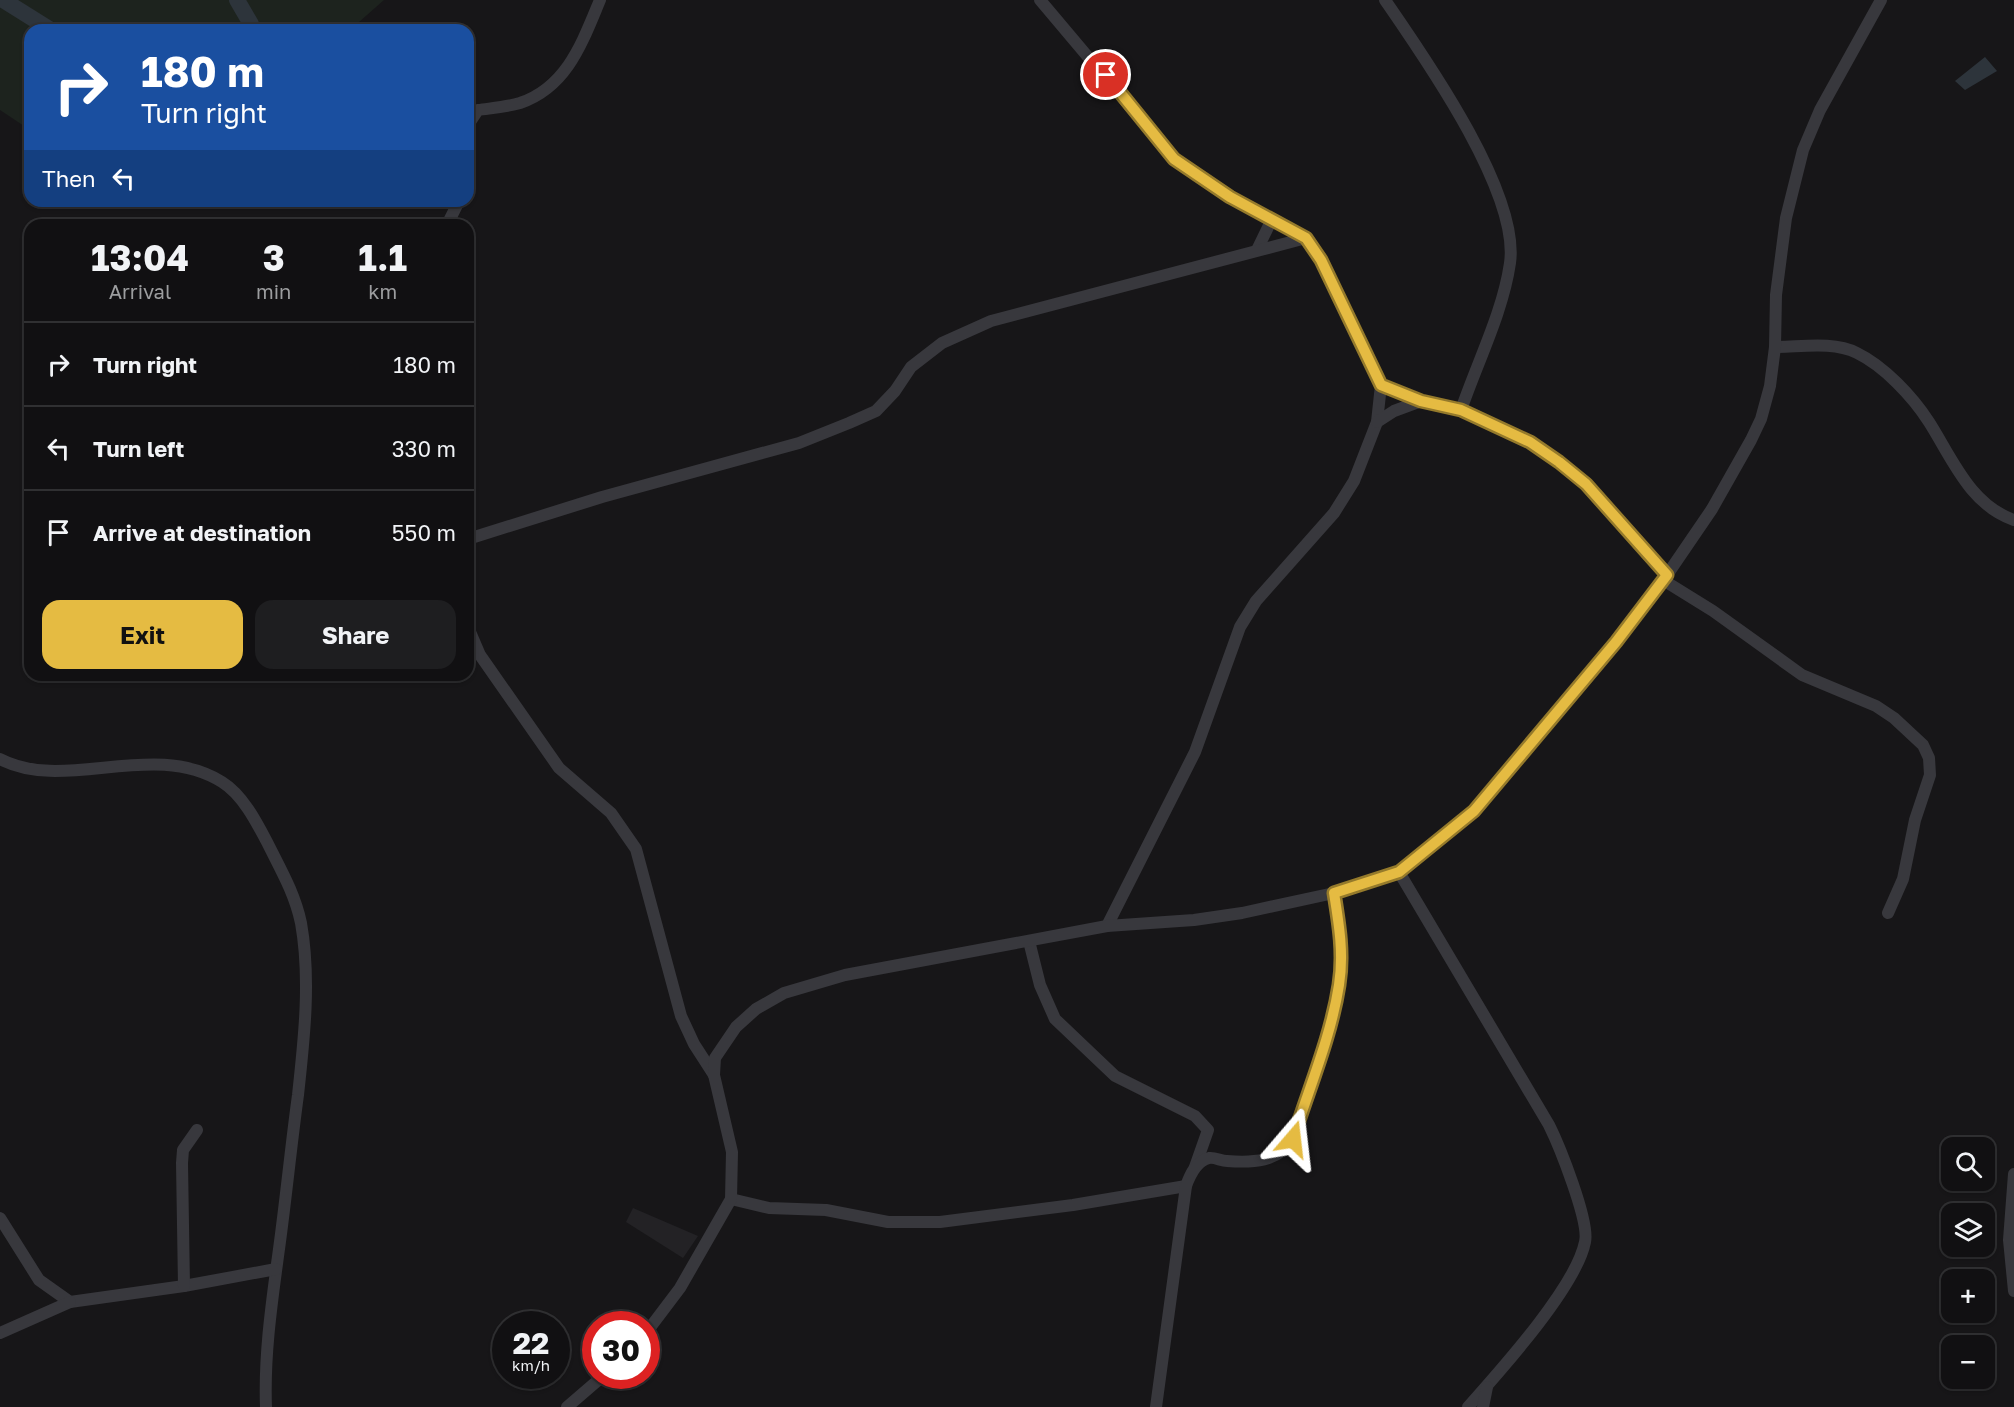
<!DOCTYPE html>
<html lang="en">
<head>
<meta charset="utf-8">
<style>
	body { margin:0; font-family:"Golos Text",sans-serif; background:#1e1e20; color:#f1f3f6; height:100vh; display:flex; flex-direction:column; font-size:22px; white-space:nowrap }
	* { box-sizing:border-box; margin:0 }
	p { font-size:20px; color:#9c9d9f }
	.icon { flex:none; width:33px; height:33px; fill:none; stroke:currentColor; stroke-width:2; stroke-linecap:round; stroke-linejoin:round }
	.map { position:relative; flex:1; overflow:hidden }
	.drawer { position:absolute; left:24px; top:219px; width:450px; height:462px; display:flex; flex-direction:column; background:#111012; border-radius:18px; box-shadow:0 2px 4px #0004,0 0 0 2px #303032 }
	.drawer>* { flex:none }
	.top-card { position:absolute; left:24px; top:24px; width:450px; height:183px; border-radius:18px; box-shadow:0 2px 4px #0004,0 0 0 2px #303032; background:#1a4fa0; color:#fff; overflow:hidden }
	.fabs { position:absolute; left:1941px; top:1137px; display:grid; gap:12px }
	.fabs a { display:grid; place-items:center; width:54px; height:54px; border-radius:12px; background:#111012; box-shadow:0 2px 4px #0004,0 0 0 2px #303032; font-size:30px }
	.speed { position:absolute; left:492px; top:1311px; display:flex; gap:12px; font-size:30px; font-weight:700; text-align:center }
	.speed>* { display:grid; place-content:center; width:78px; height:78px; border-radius:50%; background:#111012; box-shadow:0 2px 4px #0004,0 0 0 2px #303032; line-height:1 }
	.speed small { font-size:15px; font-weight:400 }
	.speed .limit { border:9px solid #d22; background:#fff; color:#111 }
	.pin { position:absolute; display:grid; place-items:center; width:51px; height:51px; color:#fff; margin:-26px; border:3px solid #fff; border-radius:50%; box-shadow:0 2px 6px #0007 }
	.me { position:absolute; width:66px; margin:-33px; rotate:17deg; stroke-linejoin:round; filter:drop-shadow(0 0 4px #0008) }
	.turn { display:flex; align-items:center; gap:21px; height:126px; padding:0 18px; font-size:27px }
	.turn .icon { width:78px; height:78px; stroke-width:2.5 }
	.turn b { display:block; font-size:42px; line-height:51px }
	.then { display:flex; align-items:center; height:57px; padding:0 18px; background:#0003; gap:12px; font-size:22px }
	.eta { display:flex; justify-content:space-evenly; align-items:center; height:102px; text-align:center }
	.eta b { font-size:36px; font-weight:700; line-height:42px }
	.cta { display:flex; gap:12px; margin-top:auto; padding:12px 18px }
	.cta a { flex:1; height:69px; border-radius:18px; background:#e5bb42; color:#111; font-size:24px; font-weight:700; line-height:69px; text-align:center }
	.cta a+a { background:#1e1e20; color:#f1f3f6 }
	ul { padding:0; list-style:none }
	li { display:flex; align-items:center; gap:18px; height:84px; padding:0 18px; border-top:2px solid #303032 }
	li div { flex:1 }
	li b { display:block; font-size:22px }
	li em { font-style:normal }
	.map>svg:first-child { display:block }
</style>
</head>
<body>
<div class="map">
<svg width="2014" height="1407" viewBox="0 0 2014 1407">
	<rect width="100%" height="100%" fill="#171618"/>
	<path fill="#232225" d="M633 1208 698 1236 683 1258 626 1222Z"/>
	<path fill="#1d231e" d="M0 0H384L350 30H30V130L0 110Z"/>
	<path fill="#2d343b" d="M1985 57 1997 71 1965 90 1955 81Z"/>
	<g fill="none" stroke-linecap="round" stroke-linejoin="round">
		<g stroke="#2d343b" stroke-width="16">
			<path d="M3 0 51 30"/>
			<path d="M237 0 251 24 249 30"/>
		</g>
		<g stroke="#38383d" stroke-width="12">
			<path d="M1040 0 1174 159 1230 197 1306 238 1321 260 1381 385 1377 422 1354 481 1334 513 1256 601 1240 627 1195 752 1107 926"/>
			<path d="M1385 0C1425 58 1520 193 1510 263 1503 312 1477 363 1461 410"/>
			<path d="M468 125 478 110C492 108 507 107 520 103 567 87 582 43 600 0"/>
			<path d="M447 225 459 201"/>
			<path d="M1257 250 1272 219"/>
			<path d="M1775 347C1801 347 1833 341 1857 353 1884 366 1913 397 1929 422 1952 458 1970 505 2014 520"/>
			<path d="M1381 385 1421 401 1461 410 1530 442 1559 462 1586 484 1667 575"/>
			<path d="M1377 422 1394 411 1421 401"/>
			<path d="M468 539 602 497 799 443 849 423 876 411 895 391 911 367 942 343 991 321 1306 238"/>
			<path d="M1663 580 1713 611 1802 675 1876 706 1894 718 1923 745 1929 758 1930 775 1915 820 1903 879 1888 913"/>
			<path d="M468 627 480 655 559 768 611 813 636 849 681 1016 694 1044 714 1075"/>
			<path d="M0 759C65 793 153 739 222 782 243 795 257 823 268 844 281 870 295 894 301 923 311 979 304 1040 298 1095 291 1146 286 1198 279 1249 272 1301 264 1354 266 1407"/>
			<path d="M1399 872 1549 1125C1559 1145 1590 1222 1585 1242 1576 1287 1500 1371 1468 1407"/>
			<path d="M1029 941 1040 985 1055 1019 1115 1076 1195 1116 1208 1130 1195 1167"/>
			<path d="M2014 1174 2009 1240 2014 1291"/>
			<path d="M731 1199 769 1208 826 1210 888 1222H940L1073 1205 1186 1186"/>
			<path d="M0 1218 39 1280 70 1302 184 1286 276 1269"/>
			<path d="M184 1286 182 1163 183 1150 197 1130"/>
			<path d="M0 1333 70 1302"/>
			<path d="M646 1333 680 1288 731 1199 732 1152 714 1075 715 1058 736 1027 756 1009 784 993 845 975 1107 926 1194 920 1242 913 1334 893 1399 872 1474 811 1616 642 1667 575 1712 509 1751 440 1761 419 1770 386 1775 347 1776 295 1786 218 1803 150 1820 110 1881 0"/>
			<path d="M567 1407 603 1376"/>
			<path d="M1156 1407 1186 1186C1190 1175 1196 1161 1209 1158 1215 1157 1221 1161 1227 1161 1253 1163 1278 1162 1293 1139 1309 1088 1331 1037 1339 985 1344 954 1339 924 1334 893"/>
			<path d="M1483 1407 1487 1387"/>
		</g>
	</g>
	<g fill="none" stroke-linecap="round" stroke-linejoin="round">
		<g stroke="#957a2b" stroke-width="15">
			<path id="route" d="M1106 75 1174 159 1230 197 1306 238 1321 260 1381 385 1421 401 1461 410 1530 442 1559 462 1586 484 1667 575 1616 642 1474 811 1399 872 1334 893C1339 924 1344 954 1339 985 1331 1037 1309 1088 1293 1139"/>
		</g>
		<use href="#route" stroke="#e5bb42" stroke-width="10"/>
	</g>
</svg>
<div class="fabs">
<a><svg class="icon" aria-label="search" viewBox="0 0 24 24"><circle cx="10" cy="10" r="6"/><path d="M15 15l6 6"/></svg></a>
<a><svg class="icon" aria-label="layers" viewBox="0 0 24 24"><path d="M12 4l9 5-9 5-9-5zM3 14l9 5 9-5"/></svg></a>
<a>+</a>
<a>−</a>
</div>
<div class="speed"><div>22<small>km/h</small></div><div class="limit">30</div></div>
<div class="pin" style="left:1106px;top:75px;background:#d93025"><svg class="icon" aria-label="arrive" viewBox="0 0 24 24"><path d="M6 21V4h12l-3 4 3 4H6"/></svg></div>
<svg class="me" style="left:1293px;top:1139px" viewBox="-20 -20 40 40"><path d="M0-17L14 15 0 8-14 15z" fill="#e5bb42" stroke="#fff" stroke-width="4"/></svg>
<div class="top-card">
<div class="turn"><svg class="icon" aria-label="right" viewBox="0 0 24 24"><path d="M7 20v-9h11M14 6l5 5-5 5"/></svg><div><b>180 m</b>Turn right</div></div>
<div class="then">Then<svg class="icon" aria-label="left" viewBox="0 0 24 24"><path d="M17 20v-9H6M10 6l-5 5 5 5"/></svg></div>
</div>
<section class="drawer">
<div class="eta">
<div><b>13:04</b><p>Arrival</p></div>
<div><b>3</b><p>min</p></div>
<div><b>1.1</b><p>km</p></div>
</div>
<ul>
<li><svg class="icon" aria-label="right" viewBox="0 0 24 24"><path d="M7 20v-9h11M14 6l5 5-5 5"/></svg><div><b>Turn right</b></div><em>180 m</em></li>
<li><svg class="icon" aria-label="left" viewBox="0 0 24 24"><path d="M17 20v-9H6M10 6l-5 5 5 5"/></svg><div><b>Turn left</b></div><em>330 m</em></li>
<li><svg class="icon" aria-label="arrive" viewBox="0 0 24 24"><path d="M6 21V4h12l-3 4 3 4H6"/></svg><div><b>Arrive at destination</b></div><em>550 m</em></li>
</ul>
<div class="cta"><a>Exit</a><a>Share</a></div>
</section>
</div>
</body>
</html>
